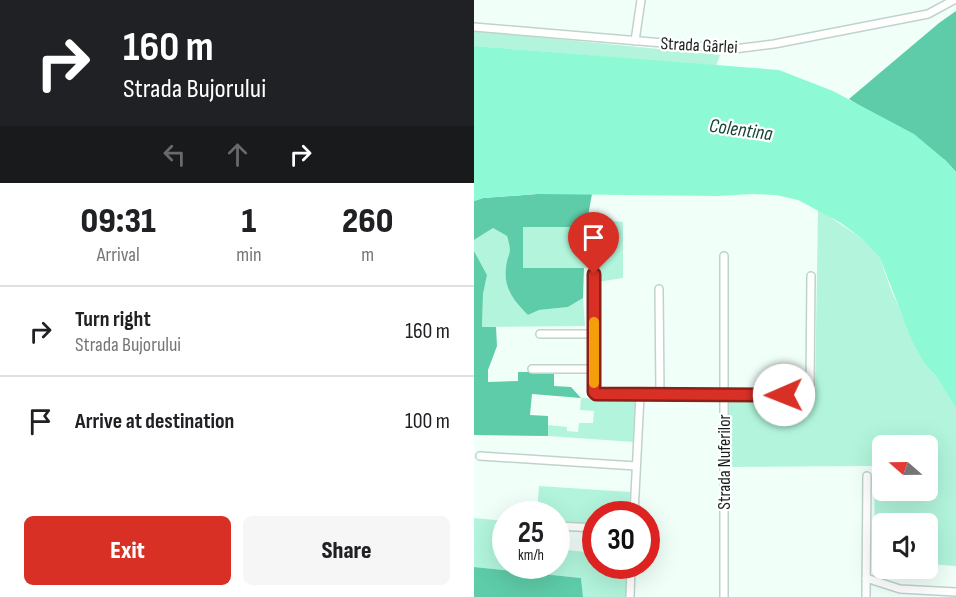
<!DOCTYPE html>
<html lang="en">
<head>
<meta charset="utf-8">
<style>
	body { margin:0; font-family:"Sofia Sans Condensed",sans-serif; background:#f6f6f6; color:#202124; height:100vh; display:flex; flex-direction:column; font-size:22px; white-space:nowrap }
	* { box-sizing:border-box; margin:0 }
	p { font-size:20px; color:#757577 }
	.icon { flex:none; width:33px; height:33px; fill:none; stroke:currentColor; stroke-width:2; stroke-linecap:round; stroke-linejoin:round }
	.map { position:relative; flex:1; overflow:hidden }
	.side { display:flex; flex-direction:column; background:#fff; width:474px }
	.side>* { flex:none }
	.guide { background:#202124; color:#fff; overflow:hidden }
	.needle { width:39px; rotate:290deg }
	.tools { position:absolute; left:398px; top:435px; display:grid; gap:12px }
	.tools a { display:grid; place-items:center; width:66px; height:66px; border-radius:9px; background:#fff; box-shadow:0 6px 24px #0002; font-size:30px }
	.speed { position:absolute; left:18px; top:501px; display:flex; gap:12px; font-size:30px; font-weight:700; text-align:center }
	.speed>* { display:grid; place-content:center; width:78px; height:78px; border-radius:50%; background:#fff; box-shadow:0 6px 24px #0002; line-height:1 }
	.speed small { font-size:15px; font-weight:400 }
	.speed .limit { border:9px solid #d22; background:#fff; color:#111 }
	.pin { position:absolute; display:grid; place-items:center; width:51px; height:51px; color:#fff; margin:-62px -26px; border-radius:50% 50% 50% 0; rotate:-45deg; box-shadow:0 0 6px #0007 }
	.pin .icon { rotate:45deg }
	.me { position:absolute; width:66px; margin:-33px; rotate:269deg; stroke-linejoin:round; filter:drop-shadow(0 0 4px #0008) }
	.turn { display:flex; align-items:center; gap:21px; height:126px; padding:0 24px; font-size:27px }
	.turn .icon { width:78px; height:78px; stroke-width:2.5 }
	.turn b { display:block; font-size:42px; line-height:51px }
	.lanes { display:flex; align-items:center; height:57px; padding:0 24px; background:#0003; justify-content:center; gap:30px; direction:ltr }
	.lanes .off { opacity:.35 }
	.eta { display:flex; justify-content:space-evenly; align-items:center; height:102px; text-align:center }
	.eta b { font-size:36px; font-weight:800; line-height:42px }
	.button { display:flex; gap:12px; margin-top:auto; padding:12px 24px }
	.button a { flex:1; height:69px; border-radius:9px; background:#d93025; color:#fff; font-size:24px; font-weight:800; line-height:69px; text-align:center }
	.button a+a { background:#f6f6f6; color:#202124 }
	ul { padding:0; list-style:none }
	li { display:flex; align-items:center; gap:18px; height:90px; padding:0 24px; border-top:2px solid #e0e0e0 }
	li div { flex:1 }
	li b { display:block; font-size:22px }
	li em { font-style:normal }
	main { display:flex; flex:1; min-height:0 }
	.map>svg:first-child { display:block }
</style>
</head>
<body>
<main>
<section class="side">
<div class="guide">
<div class="turn"><svg class="icon" aria-label="right" viewBox="0 0 24 24"><path d="M7 20v-9h11M14 6l5 5-5 5"/></svg><div><b>160 m</b>Strada Bujorului</div></div>
<div class="lanes"><svg class="icon off" aria-label="left" viewBox="0 0 24 24"><path d="M17 20v-9H6M10 6l-5 5 5 5"/></svg><svg class="icon off" aria-label="ahead" viewBox="0 0 24 24"><path d="M12 20V5M6 11l6-6 6 6"/></svg><svg class="icon" aria-label="right" viewBox="0 0 24 24"><path d="M7 20v-9h11M14 6l5 5-5 5"/></svg></div>
</div>
<div class="eta">
<div><b>09:31</b><p>Arrival</p></div>
<div><b>1</b><p>min</p></div>
<div><b>260</b><p>m</p></div>
</div>
<ul>
<li><svg class="icon" aria-label="right" viewBox="0 0 24 24"><path d="M7 20v-9h11M14 6l5 5-5 5"/></svg><div><b>Turn right</b><p>Strada Bujorului</p></div><em>160 m</em></li>
<li><svg class="icon" aria-label="arrive" viewBox="0 0 24 24"><path d="M6 21V4h12l-3 4 3 4H6"/></svg><div><b>Arrive at destination</b></div><em>100 m</em></li>
</ul>
<div class="button"><a>Exit</a><a>Share</a></div>
</section>
<div class="map">
<svg width="482" height="597" viewBox="0 0 482 597">
	<rect width="100%" height="100%" fill="#f1fff9"/>
	<g fill="#b2f5dc" fill-rule="evenodd">
		<path d="M0 31 246 55 242 66 0 46Z"/>
		<path d="M344 209 387 238 406 258 417 290 452 366 462 376 482 407V566L453 564V524H408V556L401 554 400 466 255 467V402L330 401 341 394ZM408 446H453V490H408Z"/>
		<path d="M114 218 149 222V278L124 282V268H49V227H112Z"/>
		<path d="M19 228 33 236C37 252 37 249 33 264 27 284 40 301 54 315L65 310 94 307 109 298 111 326 8 327 9 294 13 275 0 251V240Z"/>
		<path d="M107 398 162 400 160 442 74 436V425L93 427V431L104 432 105 423H119L120 411 106 410Z"/>
		<path d="M65 486 156 492 155 514H122L121 525 83 524 82 514H63Z"/>
		<path d="M0 518 31 521 32 566H82L83 549 121 553 122 566H154L153 597H109L107 578 0 567Z"/>
	</g>
	<g fill="#5ecca8">
		<path d="M482 11V172L471 160 375 99 465 23Z"/>
		<path d="M63 194H118L112 227H49V268H110L109 298 94 307 65 310 54 315C41 302 29 288 32 268 34 250 39 257 33 236L19 228 0 240V201L9 198Z"/>
		<path d="M0 251 13 275 9 294 8 327H22L23 346 14 370V382L44 381V372H80V386L97 387 107 398 58 394 56 415 74 416V436L0 435Z"/>
		<path d="M0 567 107 578 109 597H0Z"/>
	</g>
	<path fill="#8efad5" d="M0 46 305 70 359 91 440 134 471 160 482 172V408L462 376 452 366 438 341 406 258 387 238 367 223 324 200 302 195 279 194 244 196 63 194 9 198 0 201Z"/>
	<g fill="none" stroke-linecap="round" stroke-linejoin="round">
		<g stroke="#bed4cb" stroke-width="10">
			<g id="street">
				<path d="M0 27 260 49 300 44 454 14 480 0"/>
				<path d="M161 41 167 0"/>
				<path d="M250 256V597"/>
				<path d="M120 274V391L125 395H330L335 390 336 384 337 276"/>
				<path d="M185 289 186 395"/>
				<path d="M66 334H120"/>
				<path d="M58 369H120"/>
				<path d="M6 456 162 466"/>
				<path d="M160 514 166 396"/>
				<path d="M82 526 122 528"/>
				<path d="M392 578 426 589 482 592"/>
				<path d="M156 597 157 566"/>
				<path d="M392 597 393 476"/>
			</g>
		</g>
		<use href="#street" stroke="#fff" stroke-width="7"/>
	</g>
	<g fill="none" stroke-linecap="round" stroke-linejoin="round">
		<g stroke="#8d1f18" stroke-width="15">
			<path id="route" d="M120 274V392L122 394 310 395"/>
		</g>
		<use href="#route" stroke="#d93025" stroke-width="10"/>
		<path stroke="#f59e0b" stroke-width="10" d="M120 383V322"/>
	</g>
	<g text-anchor="middle" stroke-width="4.5" stroke-linejoin="round" paint-order="stroke">
		<g font-size="18" fill="#19211e" stroke="#fff">
			<text transform="translate(225 45) rotate(3)" y="6">Strada Gârlei</text>
			<text transform="translate(250 462) rotate(-90)" y="6">Strada Nuferilor</text>
		</g>
		<g font-size="20" font-style="italic" fill="#144435" stroke="#fff">
			<text transform="translate(267 129) rotate(8)" y="7">Colentina</text>
		</g>
	</g>
</svg>
<div class="tools">
<a><svg class="needle" viewBox="-14 -14 28 28"><path d="M0-13l5 13h-10z" fill="#e53935"/><path d="M0 13l5-13h-10z" fill="#757577"/></svg></a>
<a><svg class="icon" aria-label="sound" viewBox="0 0 24 24"><path d="M4 9h4l5-4v14l-5-4H4zM17 9q2 3 0 6"/></svg></a>
</div>
<div class="speed"><div>25<small>km/h</small></div><div class="limit">30</div></div>
<div class="pin" style="left:120px;top:274px;background:#d93025"><svg class="icon" aria-label="arrive" viewBox="0 0 24 24"><path d="M6 21V4h12l-3 4 3 4H6"/></svg></div>
<svg class="me" style="left:310px;top:395px" viewBox="-20 -20 40 40"><circle r="19" fill="#fff"/><path d="M0-13L10 11 0 6-10 11z" fill="#d93025"/></svg>
</div>
</main>
</body>
</html>
